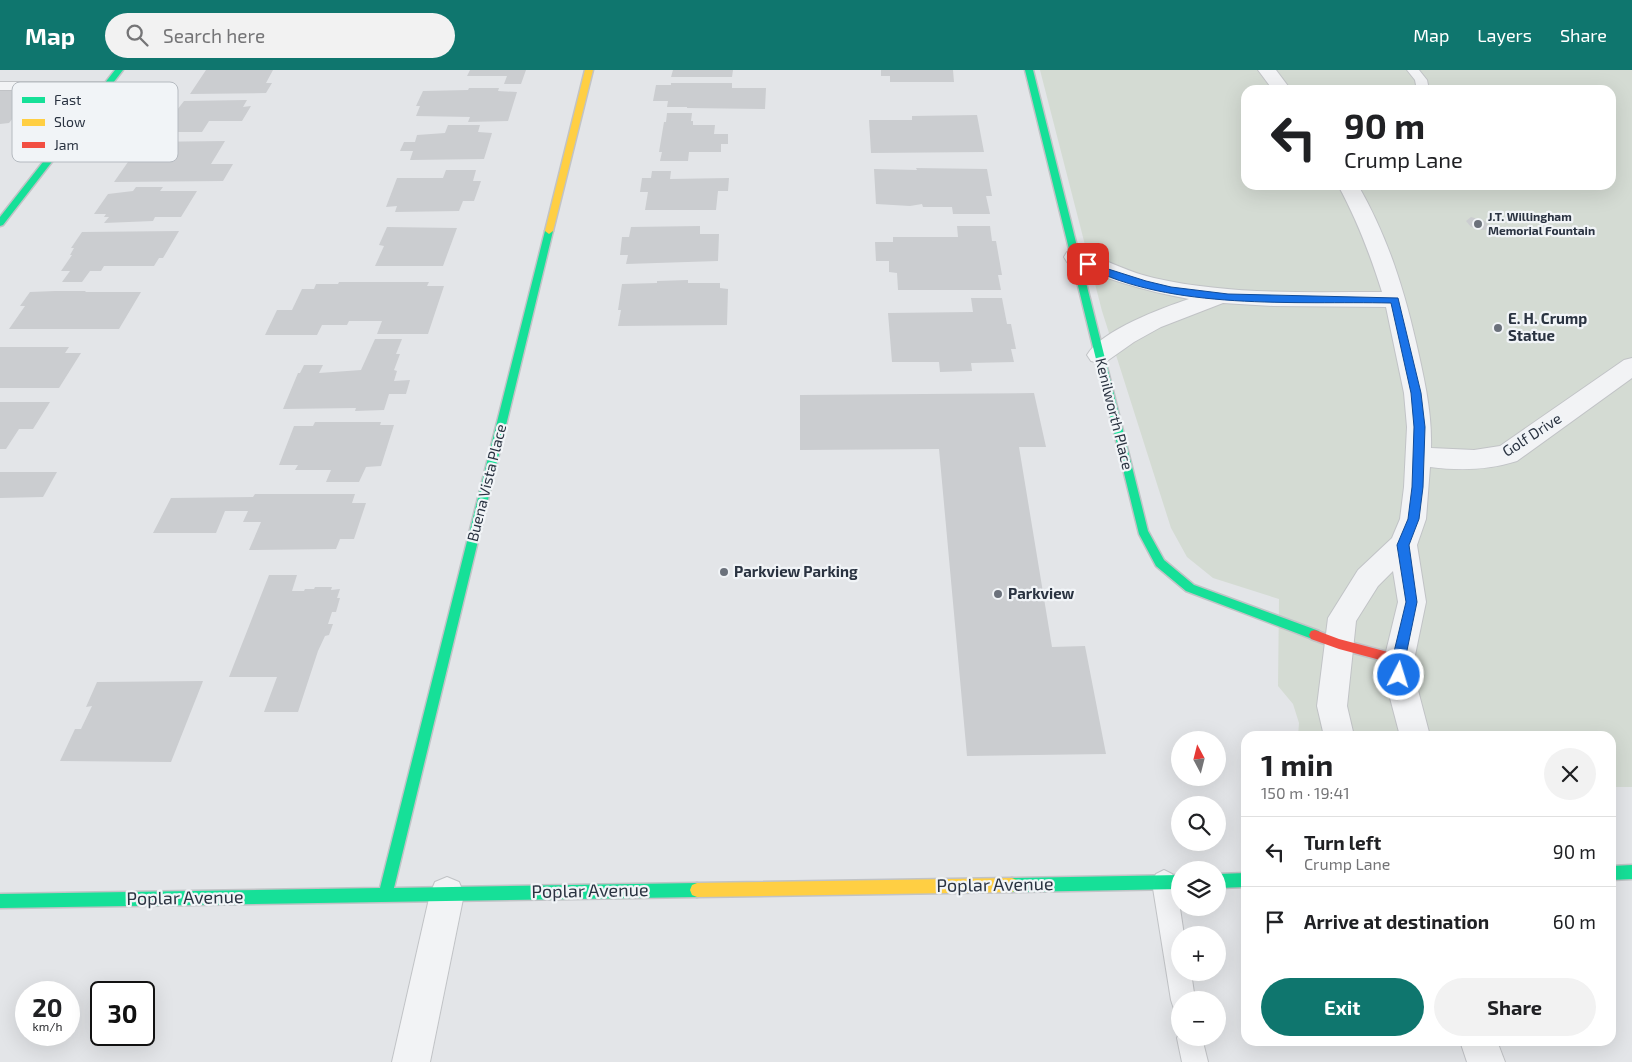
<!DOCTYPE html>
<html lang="en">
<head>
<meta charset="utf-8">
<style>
	body { margin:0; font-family:"Exo 2",sans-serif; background:#f2f2f2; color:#202124; height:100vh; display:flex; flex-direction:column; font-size:19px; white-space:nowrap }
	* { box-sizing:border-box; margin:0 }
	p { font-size:16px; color:#757577 }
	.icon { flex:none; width:28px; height:28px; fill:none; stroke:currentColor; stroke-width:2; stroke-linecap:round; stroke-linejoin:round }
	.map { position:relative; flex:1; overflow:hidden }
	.drawer { position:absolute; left:1241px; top:661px; width:375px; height:315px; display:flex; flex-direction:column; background:#fff; border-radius:15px; box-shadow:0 5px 20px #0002 }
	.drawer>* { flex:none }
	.guide { position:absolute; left:1241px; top:15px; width:375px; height:105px; border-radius:15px; box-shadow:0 5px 20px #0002; background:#fff; color:#202124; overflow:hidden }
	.needle { width:32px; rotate:353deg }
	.fabs { position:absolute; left:1171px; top:661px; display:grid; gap:10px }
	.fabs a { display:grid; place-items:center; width:55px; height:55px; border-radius:50%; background:#fff; box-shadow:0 5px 20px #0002; font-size:25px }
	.speed { position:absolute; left:15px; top:911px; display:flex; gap:10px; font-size:25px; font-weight:700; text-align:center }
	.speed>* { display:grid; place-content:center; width:65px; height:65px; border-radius:50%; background:#fff; box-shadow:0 5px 20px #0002; line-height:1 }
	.speed small { font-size:12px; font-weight:400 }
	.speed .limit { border:2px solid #111; border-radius:8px; background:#fff; color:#111 }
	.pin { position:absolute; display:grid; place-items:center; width:42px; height:42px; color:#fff; margin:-21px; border-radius:10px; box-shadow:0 2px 8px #0006 }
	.me { position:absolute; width:55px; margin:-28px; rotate:5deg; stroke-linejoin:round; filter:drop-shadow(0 0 4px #0008) }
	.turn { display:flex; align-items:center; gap:18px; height:105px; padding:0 20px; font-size:22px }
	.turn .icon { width:65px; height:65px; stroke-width:2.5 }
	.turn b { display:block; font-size:35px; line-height:42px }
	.round { display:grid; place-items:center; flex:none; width:52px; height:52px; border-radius:26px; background:#f2f2f2 }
	.head { display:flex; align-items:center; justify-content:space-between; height:85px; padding:0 20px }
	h1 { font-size:30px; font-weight:700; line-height:38px }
	.button { display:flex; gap:10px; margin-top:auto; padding:10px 20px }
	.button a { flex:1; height:58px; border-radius:30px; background:#0f766e; color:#fff; font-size:20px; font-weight:700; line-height:58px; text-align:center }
	.button a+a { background:#f2f2f2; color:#202124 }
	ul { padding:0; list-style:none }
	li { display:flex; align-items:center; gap:15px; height:70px; padding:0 20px; border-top:1px solid #e0e0e0 }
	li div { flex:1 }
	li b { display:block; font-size:19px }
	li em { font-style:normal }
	header { display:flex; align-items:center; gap:30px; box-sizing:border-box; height:70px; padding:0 25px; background:#0f766e; color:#fff }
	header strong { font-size:24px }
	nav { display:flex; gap:28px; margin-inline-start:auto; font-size:18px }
	.search { width:350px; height:45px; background:#f2f2f2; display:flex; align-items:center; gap:12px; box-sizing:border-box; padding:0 18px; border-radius:28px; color:#757577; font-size:19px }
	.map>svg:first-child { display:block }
</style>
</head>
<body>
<header>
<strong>Map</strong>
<div class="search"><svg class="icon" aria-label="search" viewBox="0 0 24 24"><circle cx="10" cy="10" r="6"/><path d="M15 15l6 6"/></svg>Search here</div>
<nav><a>Map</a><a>Layers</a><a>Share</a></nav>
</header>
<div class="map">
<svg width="1632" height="992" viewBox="0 0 1632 992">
	<rect width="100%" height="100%" fill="#e3e5e8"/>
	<path fill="#d4dbd3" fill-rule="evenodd" d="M1040 0H1632V717H1611V666H1298L1299 653 1293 634 1278 616 1279 529 1213 508 1187 487 1171 458 1102 241ZM1246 20H1611V115H1246Z"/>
	<g fill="#cbcdd0">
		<path d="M206 0H273L266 13H272L266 23 190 24Z"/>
		<path d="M470 0H526L521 14H504L507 6H467Z"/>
		<path d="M673 0H733L732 7H671Z"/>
		<path d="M881 0H953L954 12H890V6H881Z"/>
		<path d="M671 13H732V18H766L765 39 687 38V37H667L668 31H653L656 15H671Z"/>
		<path d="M469 18H499L498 21 517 22 508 51 468 52 470 47 416 46 420 36H416L423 21 468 20Z"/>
		<path d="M0 21H14L12 23H33L9 53 0 54Z"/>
		<path d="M247 30 243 37 251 36 242 51H209L202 62H165L167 60H150L164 40H177L184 31Z"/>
		<path d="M667 43H692L691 51H693V55H715L714 64H728V74H721V82H689L688 91H660L662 82H659L664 52H666Z"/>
		<path d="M977 45 984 82 871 83 869 50H912V46Z"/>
		<path d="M448 55H480L478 62 492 63 484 89 410 90 413 81H400L404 72H415L417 65 445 63Z"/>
		<path d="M225 71 211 94H233L223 111 114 112 142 72Z"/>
		<path d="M916 98 987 99 992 126H986L990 144H953L952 137H923L922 134 910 136 876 134 874 99 917 100Z"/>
		<path d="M446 100H476L473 111H481L474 131H463L459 141 395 142 397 136 386 137 397 108H443Z"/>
		<path d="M652 101H671L670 109 729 108 728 121H718L716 140H645L648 122H640L642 108H651Z"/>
		<path d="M136 117H163L160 121H197L181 147H155L153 151 104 153 109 147H104L106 144H94L108 124 133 121Z"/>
		<path d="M1471 147 1485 151 1488 155V159L1483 160 1471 157 1466 151Z"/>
		<path d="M700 156V164H719L718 191 626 194 628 185H620L622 167H629L631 157Z"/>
		<path d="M957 156H990L992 171H996L1002 205H998L1001 220H898L897 203 889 202V191H876L875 172H893V167H958Z"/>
		<path d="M387 157 457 158 443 196H375L384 176 379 175Z"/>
		<path d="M179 161 163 188H159L154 196H104L101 201H90L82 212H62L70 201H61L72 185H70L74 178H71L82 162Z"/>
		<path d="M688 210V213H720V218L728 219 727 255 618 256 621 240H618L622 214 657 213V211Z"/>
		<path d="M339 212H429L427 216H444L428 264H377L382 251H349L347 255H322L317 265H265L277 240H292L302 219H314L316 214H338Z"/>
		<path d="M55 221H86L85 222H141L119 259H9L25 236H20L30 222Z"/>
		<path d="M971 228H1002L1007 254H1011L1016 279H1011L1014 292 971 293 972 301 940 302 939 292H892L888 243 973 242Z"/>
		<path d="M375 269H402L396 284H400L394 300 397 301 394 311 410 310 406 324H389L384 340 355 341 356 338 283 339 298 303H300L304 295H323L319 303 361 300Z"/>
		<path d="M0 277H69L65 283H81L59 318H0Z"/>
		<path d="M1034 323 1046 377H1019L1052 577 1085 576 1106 684 967 686 939 379 800 380V325Z"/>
		<path d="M0 332H50L33 359H19L6 379H0Z"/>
		<path d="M315 352H381L380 355H394L381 396 366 397 359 412H326L331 400H295L298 395H279L294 356H313Z"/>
		<path d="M0 402H57L43 427 0 428Z"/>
		<path d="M255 424H355L352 433H366L354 469H340L336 479 249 480 261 452H243L248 441H225L216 463H153L171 428 253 427Z"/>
		<path d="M269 505H297L292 521H304L305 519H314L315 517H332L331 520 340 519 337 528H340L336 542H332L328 554H333L329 565 325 566 318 581 298 642H264L277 607H229Z"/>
		<path d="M203 611 171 692 60 691 75 659H81L92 636 86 637 97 612Z"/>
	</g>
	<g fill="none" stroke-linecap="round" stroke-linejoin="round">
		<g stroke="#c1c3c6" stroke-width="2">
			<g id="lane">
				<path d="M1407 0H1419L1427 10 1429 20H1417L1415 10Z"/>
				<path d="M0 12H106L112 16 106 20H0Z"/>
				<path d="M1164 800 1172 804 1176 812 1184 865H1180V902H1191L1195 930H1180V941L1174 939 1171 930 1152 812 1156 804Z"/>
				<path d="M1180 962V968H1202L1208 992H1182L1177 968Z"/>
			</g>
		</g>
		<g stroke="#c1c3c6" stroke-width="2">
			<g id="street">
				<path d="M1258 0H1276L1291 20H1273Z"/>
				<path d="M1338 115H1358C1387 166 1403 215 1416 272 1424 308 1432 341 1431 378L1474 380 1500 376 1624 290 1632 288V308L1517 391C1488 400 1461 401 1430 397L1426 449 1417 475 1426 532 1414 590V605L1430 666H1400L1384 605V590L1398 532 1393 501 1378 516 1356 551 1347 636 1354 666H1324L1317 636 1328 548 1358 500 1392 468 1400 449 1404 417 1407 357 1404 323 1386 237 1273 236 1223 233 1161 257 1134 272 1107 291 1099 293 1091 291 1087 285C1102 260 1162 238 1189 229 1146 221 1107 210 1067 192L1064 187 1067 182 1075 180C1102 187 1126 202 1154 208 1228 225 1306 222 1382 222 1370 184 1357 150 1338 115Z"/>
				<path d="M447 807 459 812 464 824 430 992H392L430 824 435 812Z"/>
				<path d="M1460 971H1497L1505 992H1467Z"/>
			</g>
		</g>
		<g stroke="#c1c3c6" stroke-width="3">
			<g id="fast">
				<path d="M115 0H123L3 155 0 156V147Z"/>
				<path d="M1025 0H1033L1148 461 1164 490 1194 515 1319 561 1321 565 1319 569 1315 570 1186 521 1156 496 1139 464Z"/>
				<path d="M549 158 553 161 394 818 697 813 702 815 704 820 702 825 697 827 0 838V824L380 818 545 161Z"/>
				<path d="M1632 795V809L1611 810V796Z"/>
				<path d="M1246 803V817L1218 818V804Z"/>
				<path d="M1180 805V819L1012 822 1007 820 1005 815 1007 810 1012 808Z"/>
			</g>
		</g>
		<g stroke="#c1c3c6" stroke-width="3">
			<g id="slow">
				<path d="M585 0H593L553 161 549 164 545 161Z"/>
				<path d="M1012 808 1017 810 1019 815 1017 820 1012 822 697 827 692 825 690 820 692 815 697 813Z"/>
			</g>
		</g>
		<g stroke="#c1c3c6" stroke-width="3">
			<path id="jam" d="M1315 560 1339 569 1399 585 1403 586 1405 590 1403 594 1399 595 1339 579 1311 569 1309 565 1311 561Z"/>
		</g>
		<use href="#lane" fill="#f2f3f5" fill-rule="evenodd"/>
		<use href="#street" fill="#f2f3f5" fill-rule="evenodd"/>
		<use href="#fast" fill="#16e098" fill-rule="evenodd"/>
		<use href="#slow" fill="#ffcf43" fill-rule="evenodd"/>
		<use href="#jam" fill="#f24e42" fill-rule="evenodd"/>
	</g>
	<path fill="#1a73e8" stroke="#114b97" d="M1085 191H1092L1105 198 1146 211 1171 217 1228 224 1398 228 1421 323 1425 357 1423 417 1419 449 1409 475 1417 532 1405 590 1403 609 1399 611 1394 609 1392 590 1406 532 1397 475 1408 449 1412 417 1414 357 1411 323 1391 233C1295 231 1172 241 1085 196Z"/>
	<g fill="#6b717b" stroke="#f1f4f7" stroke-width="2">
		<circle cx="1478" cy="154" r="5"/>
		<circle cx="1498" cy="258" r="5"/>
		<circle cx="724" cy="502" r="5"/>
		<circle cx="998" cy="524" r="5"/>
	</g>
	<g text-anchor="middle" stroke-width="4.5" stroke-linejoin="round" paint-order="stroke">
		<g font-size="12" font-weight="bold" fill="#2a3341" stroke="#f1f4f7" text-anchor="start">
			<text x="1488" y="151">J.T. Willingham<tspan x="1488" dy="14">Memorial Fountain</tspan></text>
		</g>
		<g font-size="15" font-weight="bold" fill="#2a3341" stroke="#f1f4f7" text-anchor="start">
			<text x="1508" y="254">E. H. Crump<tspan x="1508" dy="17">Statue</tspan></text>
			<text x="734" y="507">Parkview Parking</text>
			<text x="1008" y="529">Parkview</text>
		</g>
		<g font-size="15" fill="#2a3341" stroke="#f1f4f7">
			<text transform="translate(1114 344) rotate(76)" y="5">Kenilworth Place</text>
			<text transform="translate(1532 365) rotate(-33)" y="5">Golf Drive</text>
			<text transform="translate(487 413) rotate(-76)" y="5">Buena Vista Place</text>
		</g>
		<g font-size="18" fill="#2a3341" stroke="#f1f4f7">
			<text transform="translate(995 815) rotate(-1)" y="6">Poplar Avenue</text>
			<text transform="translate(590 821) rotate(-1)" y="6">Poplar Avenue</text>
			<text transform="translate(185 828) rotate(-1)" y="6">Poplar Avenue</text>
		</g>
	</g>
	<rect x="12" y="12" width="166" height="80" rx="8" fill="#f1f4f7" stroke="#b5bac0" stroke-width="1"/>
	<rect x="22" y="27" width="23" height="6" fill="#16e098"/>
	<rect x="22" y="49" width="23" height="7" fill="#ffcf43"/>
	<rect x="22" y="72" width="23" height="6" fill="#f24e42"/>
	<g font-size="14" fill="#2a3341">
		<text x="54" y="35">Fast</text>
		<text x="54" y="57">Slow</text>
		<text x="54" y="80">Jam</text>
	</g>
</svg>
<div class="fabs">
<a><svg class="needle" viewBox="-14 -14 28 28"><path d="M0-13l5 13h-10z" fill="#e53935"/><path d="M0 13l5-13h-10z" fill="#757577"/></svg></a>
<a><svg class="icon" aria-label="search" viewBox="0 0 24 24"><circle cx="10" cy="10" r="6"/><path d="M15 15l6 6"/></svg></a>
<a><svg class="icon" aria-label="layers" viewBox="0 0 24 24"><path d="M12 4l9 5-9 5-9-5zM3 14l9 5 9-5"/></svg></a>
<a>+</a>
<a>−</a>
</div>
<div class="speed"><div>20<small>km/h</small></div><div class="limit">30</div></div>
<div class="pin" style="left:1088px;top:194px;background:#d93025"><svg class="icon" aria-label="arrive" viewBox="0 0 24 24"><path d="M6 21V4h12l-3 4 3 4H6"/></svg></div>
<svg class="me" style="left:1399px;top:605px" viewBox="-20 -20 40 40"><circle r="17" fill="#1a73e8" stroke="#fff" stroke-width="3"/><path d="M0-11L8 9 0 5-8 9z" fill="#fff"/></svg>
<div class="guide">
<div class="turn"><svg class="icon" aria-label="left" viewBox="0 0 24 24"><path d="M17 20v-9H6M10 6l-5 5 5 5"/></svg><div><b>90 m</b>Crump Lane</div></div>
</div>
<section class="drawer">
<div class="head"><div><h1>1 min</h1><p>150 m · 19:41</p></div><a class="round"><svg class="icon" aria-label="close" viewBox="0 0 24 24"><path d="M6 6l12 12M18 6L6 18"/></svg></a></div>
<ul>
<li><svg class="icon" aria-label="left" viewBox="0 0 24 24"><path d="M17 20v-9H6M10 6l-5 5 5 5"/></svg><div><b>Turn left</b><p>Crump Lane</p></div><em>90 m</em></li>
<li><svg class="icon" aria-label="arrive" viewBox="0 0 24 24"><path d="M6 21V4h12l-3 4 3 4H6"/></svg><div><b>Arrive at destination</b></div><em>60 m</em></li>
</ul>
<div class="button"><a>Exit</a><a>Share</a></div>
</section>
</div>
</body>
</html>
